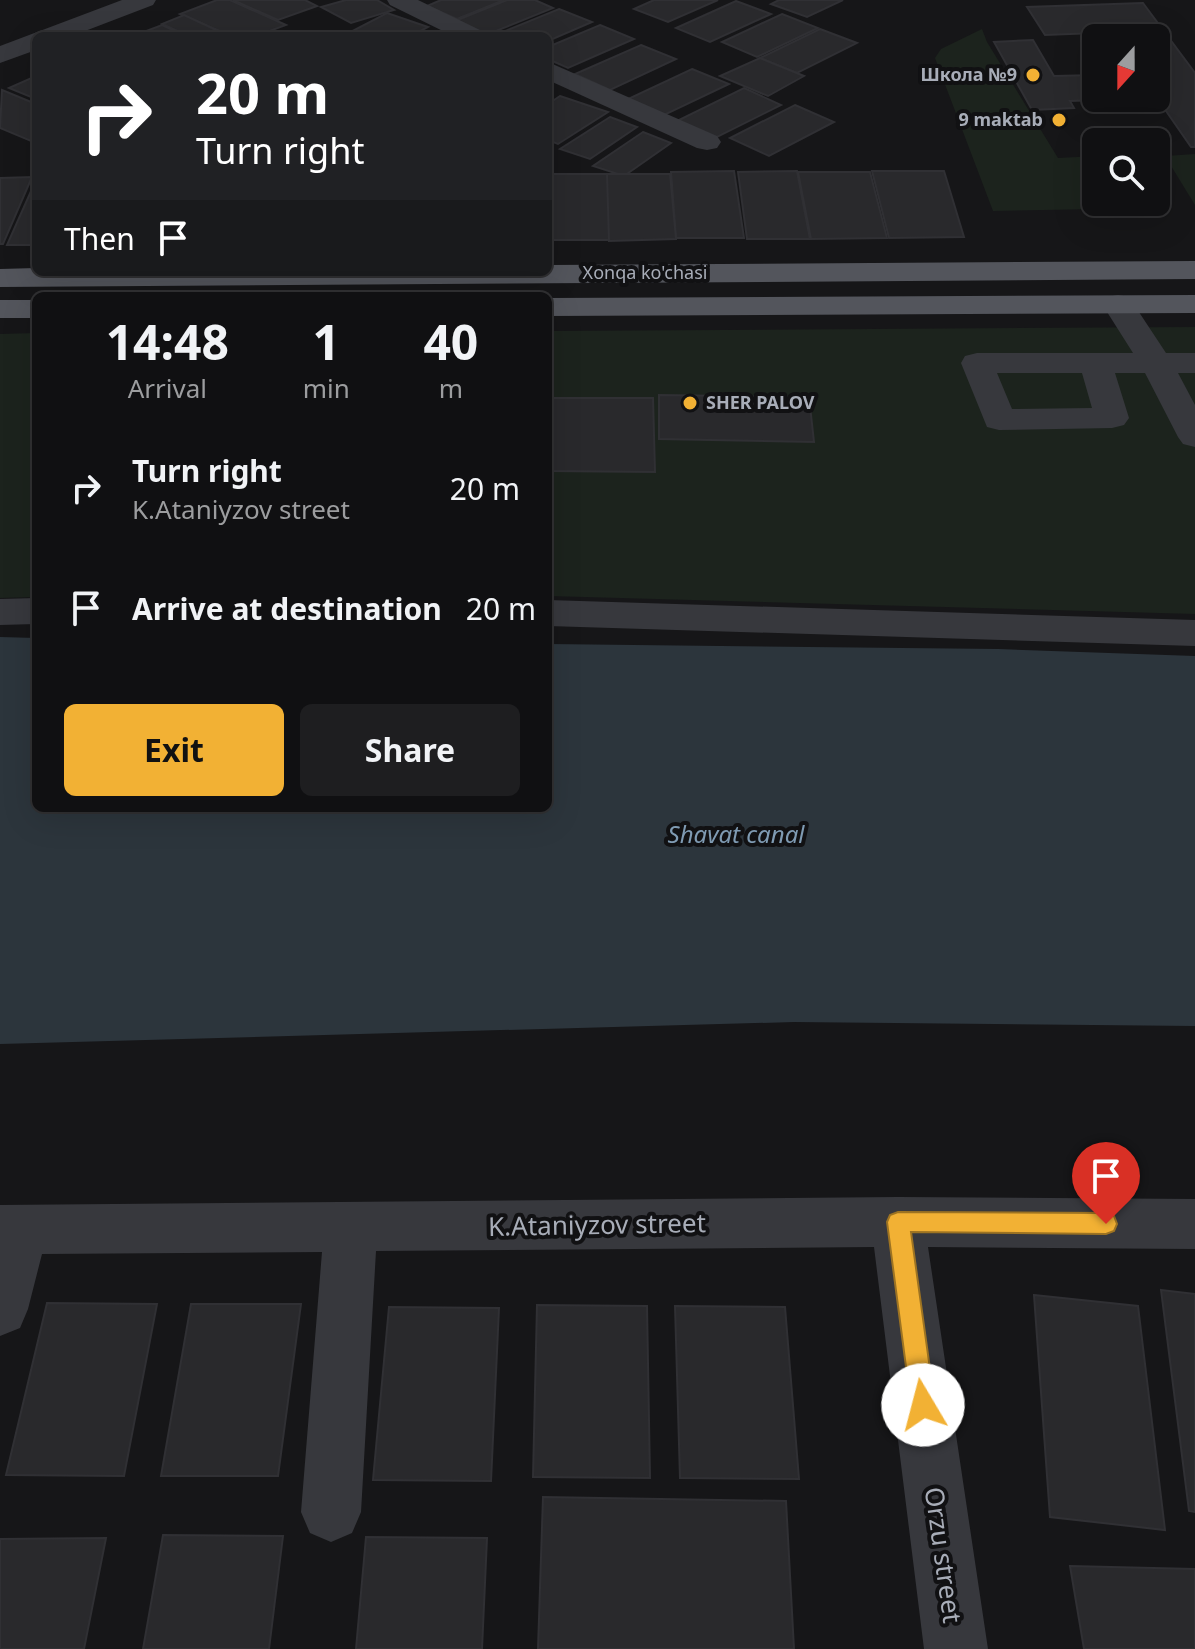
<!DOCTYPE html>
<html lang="en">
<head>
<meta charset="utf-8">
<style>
	body { margin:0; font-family:"Noto Sans",sans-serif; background:#1e1e20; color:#f1f3f6; height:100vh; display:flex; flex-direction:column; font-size:30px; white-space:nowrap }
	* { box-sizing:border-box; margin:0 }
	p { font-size:26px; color:#9c9d9f }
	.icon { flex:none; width:44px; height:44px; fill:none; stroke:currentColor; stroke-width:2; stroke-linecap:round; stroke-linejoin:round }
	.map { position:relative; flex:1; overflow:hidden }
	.sheet { position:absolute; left:32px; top:292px; width:520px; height:520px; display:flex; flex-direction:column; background:#101012; border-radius:12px; box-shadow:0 8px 32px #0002,0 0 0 2px #303032 }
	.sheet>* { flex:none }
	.guide { position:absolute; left:32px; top:32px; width:520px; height:244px; border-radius:12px; box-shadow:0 8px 32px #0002,0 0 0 2px #303032; background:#202124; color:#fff; overflow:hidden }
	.needle { width:52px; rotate:201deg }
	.tools { position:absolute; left:1082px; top:24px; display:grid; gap:16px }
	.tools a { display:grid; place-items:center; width:88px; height:88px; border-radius:12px; background:#101012; box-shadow:0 8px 32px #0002,0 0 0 2px #303032; font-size:40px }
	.pin { position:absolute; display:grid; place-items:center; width:68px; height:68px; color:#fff; margin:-82px -34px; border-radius:50% 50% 50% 0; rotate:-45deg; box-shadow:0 0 8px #0007 }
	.pin .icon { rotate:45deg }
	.me { position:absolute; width:88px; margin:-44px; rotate:352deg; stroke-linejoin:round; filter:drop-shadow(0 0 6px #0008) }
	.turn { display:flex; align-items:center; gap:28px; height:168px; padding:0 32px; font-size:36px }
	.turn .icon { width:104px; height:104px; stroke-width:2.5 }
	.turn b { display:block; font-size:56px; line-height:68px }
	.then { display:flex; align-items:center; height:76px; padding:0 32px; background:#0003; gap:16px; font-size:30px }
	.eta { display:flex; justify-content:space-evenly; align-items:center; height:136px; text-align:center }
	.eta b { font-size:48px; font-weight:700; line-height:56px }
	.cta { display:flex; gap:16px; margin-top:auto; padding:16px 32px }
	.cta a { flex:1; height:92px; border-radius:12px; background:#f2b134; color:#111; font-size:32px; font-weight:700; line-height:92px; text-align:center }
	.cta a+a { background:#1e1e20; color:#f1f3f6 }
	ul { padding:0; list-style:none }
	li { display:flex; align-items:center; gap:24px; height:120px; padding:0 32px }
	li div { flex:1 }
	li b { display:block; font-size:30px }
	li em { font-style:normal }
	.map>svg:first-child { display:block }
</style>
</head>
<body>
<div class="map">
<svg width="1195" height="1649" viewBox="0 0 1195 1649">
	<rect width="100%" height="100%" fill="#161618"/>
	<g fill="#1c231d">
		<path d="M982 29 987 42 1058 158 1096 156V202H1151L1154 208 993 211 935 58 941 49Z"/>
		<path d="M1195 154V205L1165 156Z"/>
		<path d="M1195 327V614L548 596V331Z"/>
		<path d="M36 333V597L0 598V334Z"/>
	</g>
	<path fill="#2c353c" d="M0 637 36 638V808H548V644L998 649 1195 656V1026L794 1022 0 1044Z"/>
	<g fill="#29292c" stroke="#303034" stroke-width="2">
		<path d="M217 0H230L286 25 256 36H231L180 14Z"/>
		<path d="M233 0H305L317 6 278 20Z"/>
		<path d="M346 0H377L394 10 351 23 321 7Z"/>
		<path d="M441 0H504L457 19 427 6Z"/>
		<path d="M507 0H535L553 8 486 35 455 21Z"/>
		<path d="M654 0H718L668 22 634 9Z"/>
		<path d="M779 0H843L807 17 771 4Z"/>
		<path d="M736 1 771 14 710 42 676 28Z"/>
		<path d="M1143 3 1195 73V147H1191L1157 98 1070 101 1074 108 1032 110 994 42 1033 40 1054 76 1096 75V98H1156V38H1126L1122 32 1045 35 1027 7Z"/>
		<path d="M559 9 592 22 548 41V36H493Z"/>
		<path d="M387 13 428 27 411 36H343Z"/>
		<path d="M782 14 818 28 757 57 722 42Z"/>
		<path d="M184 15 229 36H188L162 24Z"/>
		<path d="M162 25 186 36H133Z"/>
		<path d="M600 25 634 39 568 68 548 59V47Z"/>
		<path d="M820 29 857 43 797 73 760 58Z"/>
		<path d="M641 45 676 59 610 90 575 74Z"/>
		<path d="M760 58 804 76 768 96 720 76Z"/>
		<path d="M692 69 729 84 662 116 626 100Z"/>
		<path d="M36 76V99L9 88Z"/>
		<path d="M744 88 781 105 715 138 677 121Z"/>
		<path d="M2 90 36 104V138L31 141 0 128Z"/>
		<path d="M560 96 608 112 558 144 548 140V104Z"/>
		<path d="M795 105 834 122 769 156 730 138Z"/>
		<path d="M610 117 637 127 590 159 560 149Z"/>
		<path d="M643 132 671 143 624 176 593 166Z"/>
		<path d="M734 171 744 238H676L671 172Z"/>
		<path d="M797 171 810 239H747L738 172Z"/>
		<path d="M872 171H944L964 237 889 238Z"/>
		<path d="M798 172H870L887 238 811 239Z"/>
		<path d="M548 174H609L611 240H548Z"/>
		<path d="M607 174H670L676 239 609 241Z"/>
		<path d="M32 177 3 244H0V178Z"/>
		<path d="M36 180V245H7Z"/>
		<path d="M659 395 809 397 814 442 659 439Z"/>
		<path d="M548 398H653L655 472 548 471Z"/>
		<path d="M1161 1290 1195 1294V1512L1189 1511Z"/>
		<path d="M1034 1295 1138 1306 1165 1530 1050 1517Z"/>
		<path d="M47 1303 157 1304 124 1476 6 1475Z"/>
		<path d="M191 1304H301L278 1476H161Z"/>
		<path d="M537 1305 647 1306 650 1478 533 1477Z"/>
		<path d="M675 1306 785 1307 799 1479 680 1478Z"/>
		<path d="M389 1307 499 1308 491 1481 373 1480Z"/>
		<path d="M543 1497 786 1501 794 1649H538Z"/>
		<path d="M163 1535 283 1536 269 1649H143Z"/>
		<path d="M366 1537 487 1538 482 1649H356Z"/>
		<path d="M106 1538 84 1649H0V1539Z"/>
		<path d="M1070 1566 1195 1569V1649H1084Z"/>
	</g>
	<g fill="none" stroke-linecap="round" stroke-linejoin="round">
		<g fill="#37383d" fill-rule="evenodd">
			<path d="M122 0H156L153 5 72 36H36V50L0 63V46Z"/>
			<path d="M387 0H418L482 31 486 36H453L390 5Z"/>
			<path d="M548 62 717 136 721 142 717 148 707 150 697 148 548 80Z"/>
			<path d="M1118 295 1129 297 1166 353H1195V373H1178L1195 405V447L1183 444 1178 437 1145 373H1115L1129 418 1124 425 1112 428 999 430 987 427 961 363 965 356 977 353H1133L1102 304 1107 297ZM997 373H1082L1092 408 1012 409Z"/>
			<path d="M36 598V624L0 625V599Z"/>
			<path d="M548 600 1195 620V646L548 626Z"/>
			<path d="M898 1197 1195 1199V1249L928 1247 988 1649H924L874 1247 376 1251 361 1512 352 1533 331 1542 310 1533 301 1512 322 1252 42 1254 28 1309 20 1328 0 1336V1205Z"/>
		</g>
		<g fill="#53555c" fill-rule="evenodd">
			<path d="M1195 261V279L0 287V269L36 268V272H548V265Z"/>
			<path d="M1195 295V313L548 316V298Z"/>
			<rect x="0" y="300" width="36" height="18"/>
		</g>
	</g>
	<path fill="#f2b134" stroke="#9d7322" stroke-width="2" d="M898 1212 1106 1213 1114 1216 1117 1224 1114 1231 1106 1234 911 1232 935 1405 931 1414 923 1417 914 1414 911 1405 887 1222 890 1215Z"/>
	<g fill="#f2b134" stroke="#111113" stroke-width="3">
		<circle cx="1033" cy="75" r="8"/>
		<circle cx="1059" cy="120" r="8"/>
		<circle cx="690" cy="403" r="8"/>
	</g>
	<g text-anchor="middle" stroke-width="8" stroke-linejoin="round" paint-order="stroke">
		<g font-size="18" font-weight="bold" fill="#a8adb8" stroke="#111113" text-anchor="end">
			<text x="1017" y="81">Школа №9</text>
			<text x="1043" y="126">9 maktab</text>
			<text x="706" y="409" text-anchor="start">SHER PALOV</text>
		</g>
		<g font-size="18" fill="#a8adb8" stroke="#111113">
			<text x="645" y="279">Xonqa ko'chasi</text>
		</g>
		<g font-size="24" font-style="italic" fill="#7f9bb3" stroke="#111113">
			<text x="736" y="843">Shavat canal</text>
		</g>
		<g font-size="26" fill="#a8adb8" stroke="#111113">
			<text transform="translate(597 1225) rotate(-1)" y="9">K.Ataniyzov street</text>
			<text transform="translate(943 1555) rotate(82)" y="9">Orzu street</text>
		</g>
	</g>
</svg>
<div class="tools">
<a><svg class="needle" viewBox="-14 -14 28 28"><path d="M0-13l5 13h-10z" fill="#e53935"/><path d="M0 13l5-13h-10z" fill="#9c9d9f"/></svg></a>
<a><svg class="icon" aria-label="search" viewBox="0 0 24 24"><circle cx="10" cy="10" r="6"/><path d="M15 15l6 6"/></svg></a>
</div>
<div class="pin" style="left:1106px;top:1224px;background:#d93025"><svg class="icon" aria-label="arrive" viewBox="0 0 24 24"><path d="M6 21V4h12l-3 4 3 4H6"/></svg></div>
<svg class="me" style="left:923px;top:1405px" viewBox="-20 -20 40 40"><circle r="19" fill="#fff"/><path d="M0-13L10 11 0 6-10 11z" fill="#f2b134"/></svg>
<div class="guide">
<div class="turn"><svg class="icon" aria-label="right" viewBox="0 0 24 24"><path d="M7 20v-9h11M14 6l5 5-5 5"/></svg><div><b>20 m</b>Turn right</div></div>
<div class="then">Then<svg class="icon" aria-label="arrive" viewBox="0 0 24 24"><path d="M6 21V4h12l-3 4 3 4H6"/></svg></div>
</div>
<section class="sheet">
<div class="eta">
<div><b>14:48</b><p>Arrival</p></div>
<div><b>1</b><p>min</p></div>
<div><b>40</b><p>m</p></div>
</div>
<ul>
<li><svg class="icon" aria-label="right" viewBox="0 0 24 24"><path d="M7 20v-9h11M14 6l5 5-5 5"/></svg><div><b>Turn right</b><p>K.Ataniyzov street</p></div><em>20 m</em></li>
<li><svg class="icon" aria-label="arrive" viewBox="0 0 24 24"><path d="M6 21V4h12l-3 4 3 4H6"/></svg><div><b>Arrive at destination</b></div><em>20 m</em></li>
</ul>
<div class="cta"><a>Exit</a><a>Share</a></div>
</section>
</div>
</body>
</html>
